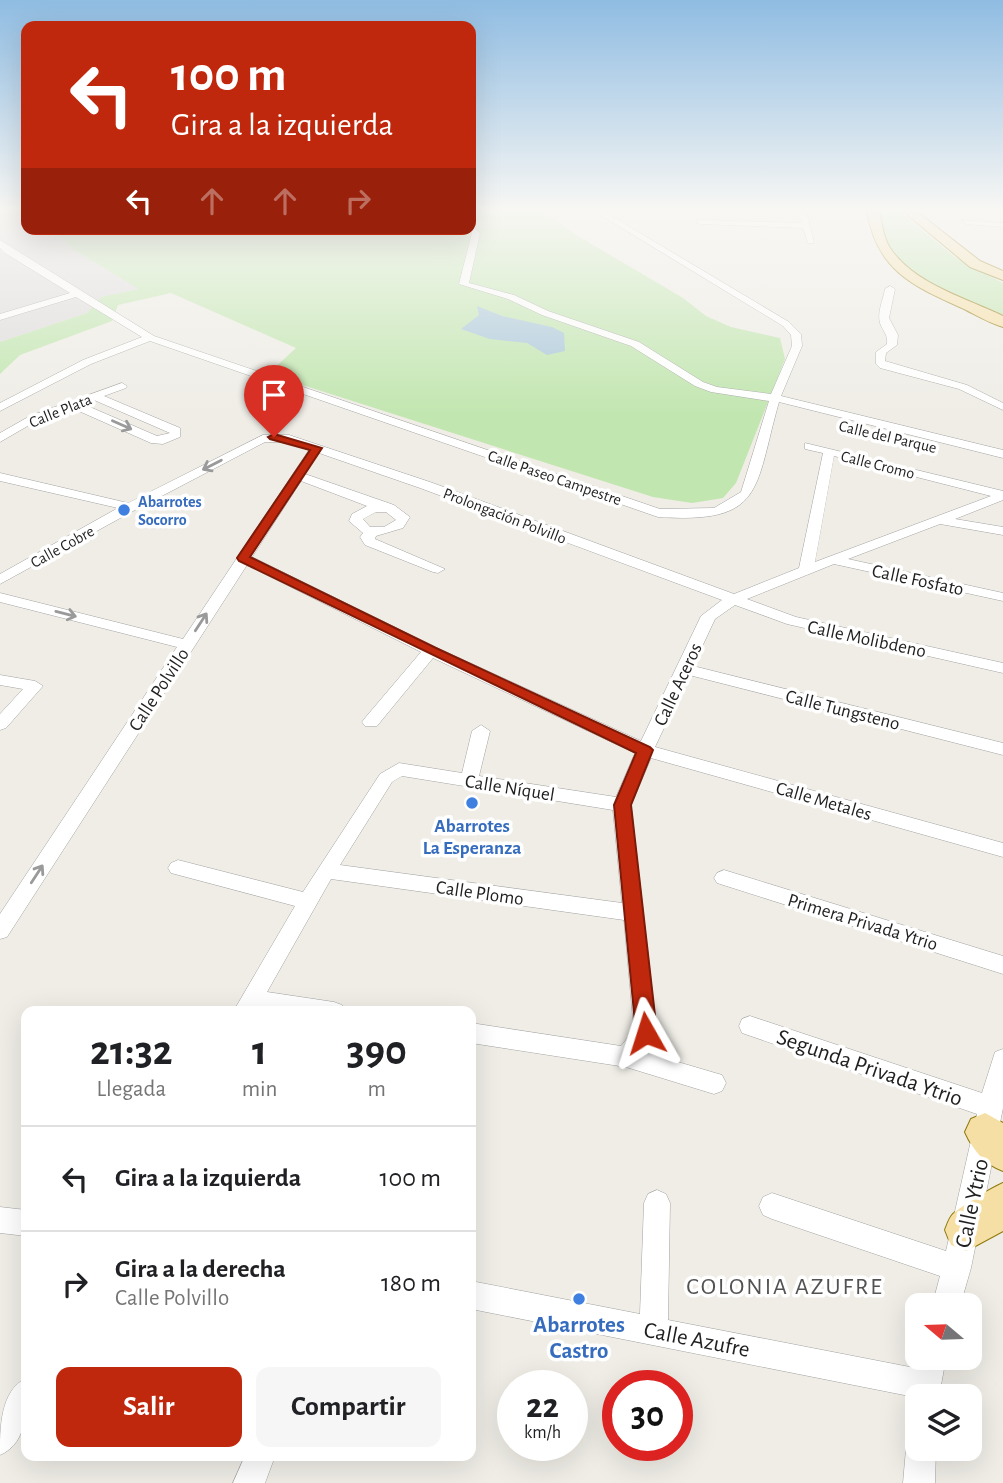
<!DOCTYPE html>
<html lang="es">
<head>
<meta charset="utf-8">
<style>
	body { margin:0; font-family:"Alegreya Sans",sans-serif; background:#f6f6f6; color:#202124; height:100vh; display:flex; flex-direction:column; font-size:26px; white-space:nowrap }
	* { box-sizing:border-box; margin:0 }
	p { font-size:23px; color:#757577 }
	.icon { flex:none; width:38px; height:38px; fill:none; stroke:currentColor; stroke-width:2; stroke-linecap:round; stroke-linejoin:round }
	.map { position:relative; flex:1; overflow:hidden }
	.details { position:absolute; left:21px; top:1006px; width:455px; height:455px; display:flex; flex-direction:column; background:#fff; border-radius:14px; box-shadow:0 7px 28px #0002 }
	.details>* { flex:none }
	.top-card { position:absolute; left:21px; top:21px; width:455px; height:214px; border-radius:14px; box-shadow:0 7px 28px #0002; background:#c0280d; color:#fff; overflow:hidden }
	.needle { width:46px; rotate:289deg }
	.buttons { position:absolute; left:905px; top:1293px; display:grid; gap:14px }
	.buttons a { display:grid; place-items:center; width:77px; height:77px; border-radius:14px; background:#fff; box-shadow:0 7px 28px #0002; font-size:35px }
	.speed { position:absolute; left:497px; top:1370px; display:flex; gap:14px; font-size:35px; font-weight:700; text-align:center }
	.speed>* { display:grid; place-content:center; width:91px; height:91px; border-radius:50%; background:#fff; box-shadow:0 7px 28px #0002; line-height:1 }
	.speed small { font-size:18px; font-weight:400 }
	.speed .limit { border:10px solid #d22; background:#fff; color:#111 }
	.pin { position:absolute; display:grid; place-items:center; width:60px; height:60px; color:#fff; margin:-72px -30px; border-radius:50% 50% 50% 0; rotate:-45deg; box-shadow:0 0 7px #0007 }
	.pin .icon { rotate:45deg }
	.me { position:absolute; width:77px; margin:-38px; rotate:354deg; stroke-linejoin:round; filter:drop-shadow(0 0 5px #0008) }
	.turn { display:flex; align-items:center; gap:24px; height:147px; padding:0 35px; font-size:32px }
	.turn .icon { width:91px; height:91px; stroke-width:2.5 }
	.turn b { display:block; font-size:49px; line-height:60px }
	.lanes { display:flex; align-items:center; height:66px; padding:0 35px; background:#0003; justify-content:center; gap:35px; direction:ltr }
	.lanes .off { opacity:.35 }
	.eta { display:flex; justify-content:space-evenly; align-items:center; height:119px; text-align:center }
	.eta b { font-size:42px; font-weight:700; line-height:49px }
	.cta { display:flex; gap:14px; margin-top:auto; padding:14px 35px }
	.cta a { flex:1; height:80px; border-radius:14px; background:#c0280d; color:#fff; font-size:28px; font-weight:700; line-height:80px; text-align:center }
	.cta a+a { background:#f6f6f6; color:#202124 }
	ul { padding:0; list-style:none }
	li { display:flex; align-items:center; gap:21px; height:105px; padding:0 35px; border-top:2px solid #e0e0e0 }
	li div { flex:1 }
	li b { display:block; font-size:26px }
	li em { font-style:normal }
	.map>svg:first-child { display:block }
</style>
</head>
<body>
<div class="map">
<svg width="1003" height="1483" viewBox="0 0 1003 1483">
	<rect width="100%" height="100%" fill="#efede6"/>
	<path fill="#dddcdc" d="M0 211H26V229H59L58 235 74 250 140 289 101 297 87 313 0 342Z"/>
	<g fill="#c1e6af">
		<path d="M471 211H542L578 236 683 298 706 316 731 327 780 338 785 359 736 483 723 498 692 503 653 497 268 374 296 348 171 293 118 305 112 321 20 355 0 374V342L87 313 101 297 139 289 74 250 58 235 59 229H471Z"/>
		<path d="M879 211H899L956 258 1003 283V316C968 301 911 282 891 248 885 237 882 222 879 211Z"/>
	</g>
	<path fill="#a9c7da" d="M477 306 502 316 552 327 564 333 565 351 547 355 527 343 490 339 461 329 479 315Z"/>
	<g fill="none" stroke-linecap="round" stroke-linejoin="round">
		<g stroke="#a3a3a3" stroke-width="1">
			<g id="street">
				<path d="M0 211H6L0 215Z"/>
				<path d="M594 211H603L789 322 801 334 802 346 781 396 1003 450V458L779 402C754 490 765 524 658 517L150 341 91 364 0 411V403L83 360 142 337 76 297 0 320V314L70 293 5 253 0 248V240L154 336 660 509 714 508 741 492 769 401 711 392 695 386 631 346 542 315 508 299 459 284 472 233 469 229 471 225 480 233 469 283 514 295 548 311 639 342 703 382 717 387 771 394 792 346 791 335 783 326Z"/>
				<path d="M798 211H806L814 243H808L803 228 700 224 696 222 700 220 802 223Z"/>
				<path d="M963 220 1003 223V227L966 224Z"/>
				<path d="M890 286 895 289 889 318 898 335 897 345 886 353 885 361 967 385 1003 403V410L959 389 880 368 876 364V352L887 344C888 334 883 332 880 323 877 312 883 300 885 289Z"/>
				<path d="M122 383 127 386 126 388 104 396 180 428V437L163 444 151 443 72 408 38 420 0 442V433L30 416ZM94 400 170 433 157 436 83 404Z"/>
				<path d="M263 435H289L430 482 734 594 799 568 823 453 805 449V443L1003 491V500L955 519 1003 527V535L940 524 848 559 1003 593V601L834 564 747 599 796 617 1003 663V673L787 624 735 605 715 619 693 666 1003 743V755L689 675 655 747 1003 843V857L651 758 631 805 657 1033 644 1052 722 1075 726 1083 722 1091 714 1094 626 1067 471 1043V1023L621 1046 634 1030 624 920 331 879 267 992 334 1002 342 1005 345 1012 257 1009 233 1012 295 906 171 873 168 868 171 863 178 860 303 892 380 774 399 763 462 773 472 731 481 725 490 731 479 776 616 797 635 753 433 658 377 726H365L362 722 365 718 421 652 247 565 7 937 0 939V914L177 647 0 602V593L183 639 309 450 284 442H265L135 510 0 584V574L118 508 0 481V473L128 503ZM319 453 420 488 722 600 701 616 641 741 437 648 252 557 301 481 367 506 352 514 349 521 363 533 360 537 365 545 433 572 438 573 445 569 375 539 376 536 403 528 410 517 394 505 305 474ZM834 456 991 496 815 562ZM376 512H386L396 520 384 527H370L363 519ZM402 776 613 810 622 903 340 865 392 782Z"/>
				<path d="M0 675 35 681 43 686 6 728 0 730V714L23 689 0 685Z"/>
				<path d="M724 870 1003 956V974L717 883 714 878 717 873Z"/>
				<path d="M750 1016 982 1093 995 1052 1003 1049V1108L971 1268 960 1306H932L940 1276 772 1219 763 1215 759 1206 763 1197 772 1193 946 1251 977 1114 742 1033 739 1026 742 1019Z"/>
				<path d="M657 1190 666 1194 670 1203 668 1320 915 1368 918 1358H946L939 1396H917V1408L914 1406 909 1396 471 1309V1281L640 1314 644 1203 648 1194Z"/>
				<path d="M0 1207 26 1210V1236L0 1233Z"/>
				<path d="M26 1378C27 1405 29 1443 0 1455 0 1428 0 1391 26 1378Z"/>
				<path d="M917 1435V1449H936L935 1483H903L906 1449 910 1438Z"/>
				<path d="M245 1456H275L265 1483H233Z"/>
			</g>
		</g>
		<g stroke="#90780a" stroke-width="2">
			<g id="primary">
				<path d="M867 211H879C882 223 883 237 890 248 914 284 966 298 1003 316V327C989 323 976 315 964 309 913 286 877 271 867 211Z"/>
				<path d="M903 211H916L980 261 1003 271V280L970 267Z"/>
				<path d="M985 1113 1003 1123V1171C984 1164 973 1150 965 1132L971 1119Z"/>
				<path d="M1003 1183V1231L966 1251 951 1245 945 1230C947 1225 949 1218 953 1214 961 1206 992 1188 1003 1183Z"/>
			</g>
		</g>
		<use href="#street" fill="#fff" fill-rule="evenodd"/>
		<use href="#primary" fill="#f6dfa4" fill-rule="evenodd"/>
	</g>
	<defs><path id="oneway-shaft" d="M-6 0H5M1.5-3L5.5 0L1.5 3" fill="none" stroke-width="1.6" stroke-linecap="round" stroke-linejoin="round" transform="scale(1.75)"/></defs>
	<g stroke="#9a9a9a">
		<use href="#oneway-shaft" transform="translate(122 425) rotate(24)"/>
		<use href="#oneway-shaft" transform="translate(212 465) rotate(153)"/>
		<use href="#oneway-shaft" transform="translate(66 614) rotate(14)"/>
		<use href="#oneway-shaft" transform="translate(201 622) rotate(-57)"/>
		<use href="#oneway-shaft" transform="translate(37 874) rotate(-57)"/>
	</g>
	<linearGradient id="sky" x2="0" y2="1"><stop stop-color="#8fbce2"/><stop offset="0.5" stop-color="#f8f7f4"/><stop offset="1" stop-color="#f8f7f4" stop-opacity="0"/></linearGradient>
	<rect width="1003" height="418" fill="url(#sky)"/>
	<path fill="#c0280d" stroke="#7d1a08" stroke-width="2" d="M274 434 322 448 250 557 436 648 650 747 653 750 631 805 657 1033 654 1039 646 1042 639 1039 636 1033 614 805 636 753 239 561 237 558 310 450 270 439 268 437Z"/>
	<g fill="#3f7fe0" stroke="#fff" stroke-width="2.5">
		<circle cx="124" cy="510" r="7"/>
		<circle cx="472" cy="803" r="7"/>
		<circle cx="579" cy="1299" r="7"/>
	</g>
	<g text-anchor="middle" stroke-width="7" stroke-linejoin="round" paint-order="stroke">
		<g font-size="16" fill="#1f1f1f" stroke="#fff">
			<text transform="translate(60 410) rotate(-22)" y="6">Calle Plata</text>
			<text transform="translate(888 436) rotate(13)" y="6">Calle del Parque</text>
			<text transform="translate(878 464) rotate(14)" y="6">Calle Cromo</text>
			<text transform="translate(555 477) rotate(19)" y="6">Calle Paseo Campestre</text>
			<text transform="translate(505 515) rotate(21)" y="6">Prolongación Polvillo</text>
			<text transform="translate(62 546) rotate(-29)" y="6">Calle Cobre</text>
		</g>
		<g font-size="16" font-weight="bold" fill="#366cbe" stroke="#fff" text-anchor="start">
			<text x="138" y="507">Abarrotes<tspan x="138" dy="18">Socorro</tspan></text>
		</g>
		<g font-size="19" fill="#1f1f1f" stroke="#fff">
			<text transform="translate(918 579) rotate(12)" y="7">Calle Fosfato</text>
			<text transform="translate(867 638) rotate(12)" y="7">Calle Molibdeno</text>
			<text transform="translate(677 684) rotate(-65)" y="7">Calle Aceros</text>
			<text transform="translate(158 689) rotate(-57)" y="7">Calle Polvillo</text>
			<text transform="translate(843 709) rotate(14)" y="7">Calle Tungsteno</text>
			<text transform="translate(510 787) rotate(9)" y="7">Calle Níquel</text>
			<text transform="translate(824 800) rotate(16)" y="7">Calle Metales</text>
			<text transform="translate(480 892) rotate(8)" y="7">Calle Plomo</text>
			<text transform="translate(863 921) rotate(17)" y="7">Primera Privada Ytrio</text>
		</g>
		<g font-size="19" font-weight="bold" fill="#366cbe" stroke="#fff">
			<text x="472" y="832">Abarrotes<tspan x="472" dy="22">La Esperanza</tspan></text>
		</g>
		<g font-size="23" fill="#1f1f1f" stroke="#fff">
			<text transform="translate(870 1067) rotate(19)" y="8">Segunda Privada Ytrio</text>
			<text transform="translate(971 1203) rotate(-78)" y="8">Calle Ytrio</text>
			<text transform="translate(697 1339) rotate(11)" y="8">Calle Azufre</text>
		</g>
		<g font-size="23" font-weight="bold" fill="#366cbe" stroke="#fff">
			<text x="579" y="1332">Abarrotes<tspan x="579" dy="26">Castro</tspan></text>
		</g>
		<g font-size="24" letter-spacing="2" fill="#525252" stroke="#fff">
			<text x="785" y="1294">COLONIA AZUFRE</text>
		</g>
	</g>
</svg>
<div class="buttons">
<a><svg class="needle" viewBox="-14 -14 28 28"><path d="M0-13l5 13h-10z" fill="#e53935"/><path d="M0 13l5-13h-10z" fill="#757577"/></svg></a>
<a><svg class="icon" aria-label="layers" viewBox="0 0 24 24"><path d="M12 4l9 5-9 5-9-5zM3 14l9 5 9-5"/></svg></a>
</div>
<div class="speed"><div>22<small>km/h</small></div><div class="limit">30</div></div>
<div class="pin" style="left:274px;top:437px;background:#d93025"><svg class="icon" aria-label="arrive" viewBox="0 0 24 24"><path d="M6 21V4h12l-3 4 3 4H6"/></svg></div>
<svg class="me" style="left:646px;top:1033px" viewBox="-20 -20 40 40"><path d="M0-17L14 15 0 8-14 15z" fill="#c0280d" stroke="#fff" stroke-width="4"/></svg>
<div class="top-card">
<div class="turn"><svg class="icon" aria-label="left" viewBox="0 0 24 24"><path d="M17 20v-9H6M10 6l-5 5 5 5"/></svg><div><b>100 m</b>Gira a la izquierda</div></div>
<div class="lanes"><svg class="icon" aria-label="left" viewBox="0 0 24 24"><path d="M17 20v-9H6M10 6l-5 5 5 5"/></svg><svg class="icon off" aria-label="ahead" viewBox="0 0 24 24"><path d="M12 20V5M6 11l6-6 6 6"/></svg><svg class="icon off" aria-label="ahead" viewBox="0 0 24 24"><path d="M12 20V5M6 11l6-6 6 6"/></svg><svg class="icon off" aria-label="right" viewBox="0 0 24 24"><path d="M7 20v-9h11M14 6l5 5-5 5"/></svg></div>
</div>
<section class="details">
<div class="eta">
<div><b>21:32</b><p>Llegada</p></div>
<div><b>1</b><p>min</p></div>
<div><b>390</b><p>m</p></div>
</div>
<ul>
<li><svg class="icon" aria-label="left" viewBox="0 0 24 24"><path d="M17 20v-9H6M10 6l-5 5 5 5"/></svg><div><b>Gira a la izquierda</b></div><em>100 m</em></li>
<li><svg class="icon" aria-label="right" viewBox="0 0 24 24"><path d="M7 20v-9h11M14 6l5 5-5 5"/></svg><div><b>Gira a la derecha</b><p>Calle Polvillo</p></div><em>180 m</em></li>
</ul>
<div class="cta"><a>Salir</a><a>Compartir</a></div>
</section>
</div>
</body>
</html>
